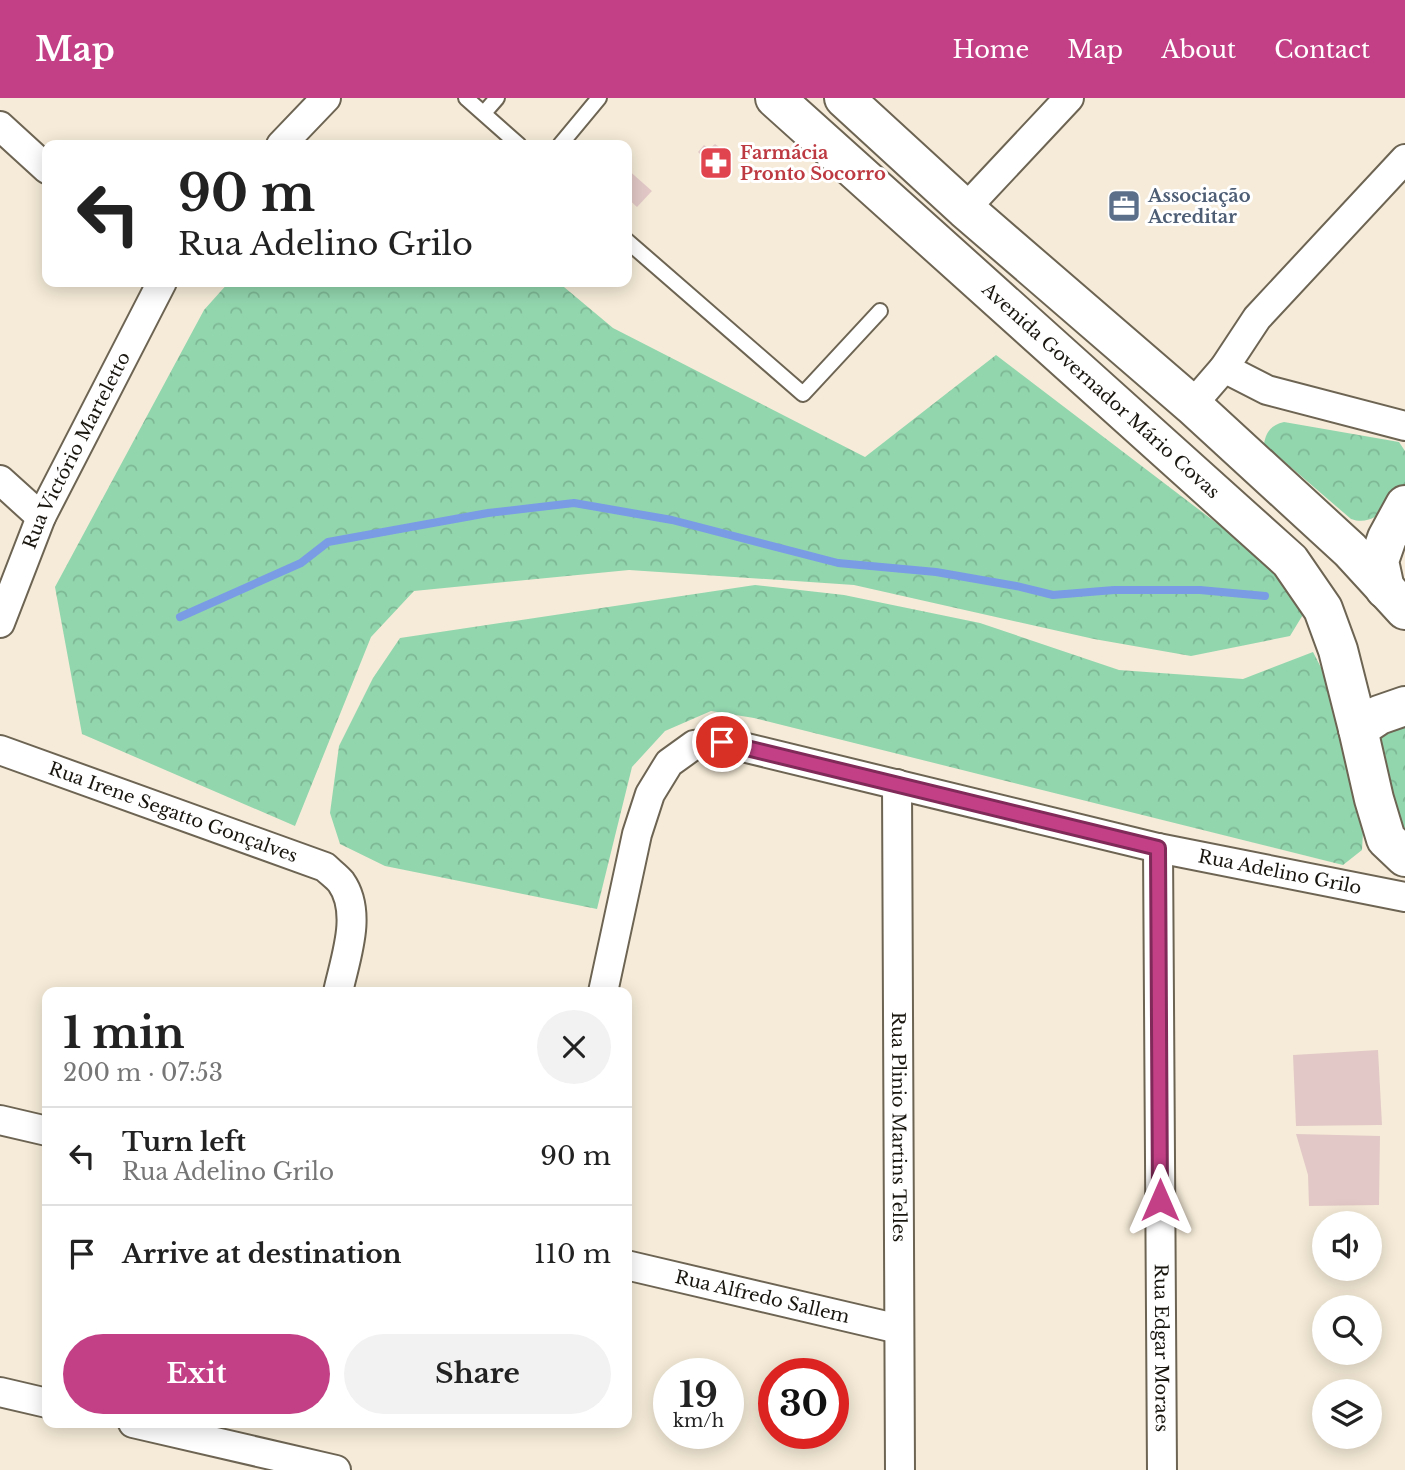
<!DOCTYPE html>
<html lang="en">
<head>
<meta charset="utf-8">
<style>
	:root { --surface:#fff; --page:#f2f2f2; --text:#222; --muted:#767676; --line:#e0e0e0; --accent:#c34087 }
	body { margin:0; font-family:"Libre Baskerville",serif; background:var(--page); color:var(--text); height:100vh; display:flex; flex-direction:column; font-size:26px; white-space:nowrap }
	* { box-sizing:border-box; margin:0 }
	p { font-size:23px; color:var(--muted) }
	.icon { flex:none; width:38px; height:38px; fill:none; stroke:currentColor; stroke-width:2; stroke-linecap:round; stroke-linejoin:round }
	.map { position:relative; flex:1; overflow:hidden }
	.side { position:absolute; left:42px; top:889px; width:590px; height:441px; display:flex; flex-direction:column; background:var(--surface); border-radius:14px; box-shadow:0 4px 18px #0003 }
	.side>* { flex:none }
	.banner { position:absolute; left:42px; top:42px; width:590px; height:147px; border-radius:14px; box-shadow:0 4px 18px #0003; background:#fff; color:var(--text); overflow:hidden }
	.tools { position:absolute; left:1312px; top:1113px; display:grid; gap:14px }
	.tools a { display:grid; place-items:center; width:70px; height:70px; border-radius:50%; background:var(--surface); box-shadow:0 4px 18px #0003; font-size:35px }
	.speed { position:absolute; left:653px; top:1260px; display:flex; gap:14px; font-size:35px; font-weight:700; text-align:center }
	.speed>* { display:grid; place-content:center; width:91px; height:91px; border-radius:50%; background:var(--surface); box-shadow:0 4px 18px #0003; line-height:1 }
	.speed small { font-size:18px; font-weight:400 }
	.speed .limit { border:10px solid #d22; background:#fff; color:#111 }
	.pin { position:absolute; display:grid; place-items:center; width:60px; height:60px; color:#fff; margin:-30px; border:4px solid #fff; border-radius:50%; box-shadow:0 2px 7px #0007 }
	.me { position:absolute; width:77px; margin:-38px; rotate:0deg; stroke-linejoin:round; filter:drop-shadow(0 0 5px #0008) }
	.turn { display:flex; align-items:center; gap:24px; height:147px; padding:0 21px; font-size:32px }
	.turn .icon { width:91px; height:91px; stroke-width:2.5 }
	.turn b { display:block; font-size:49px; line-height:60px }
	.round { display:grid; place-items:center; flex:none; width:74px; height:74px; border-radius:37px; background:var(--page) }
	.summary { display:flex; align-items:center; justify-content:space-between; height:119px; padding:0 21px }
	h1 { font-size:42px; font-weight:700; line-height:52px }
	.cta { display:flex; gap:14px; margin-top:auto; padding:14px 21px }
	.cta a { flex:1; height:80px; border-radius:42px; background:var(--accent); color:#fff; font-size:28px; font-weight:700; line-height:80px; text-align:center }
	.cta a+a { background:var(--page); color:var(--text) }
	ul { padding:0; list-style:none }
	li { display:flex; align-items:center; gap:21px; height:98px; padding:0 21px; border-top:2px solid var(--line) }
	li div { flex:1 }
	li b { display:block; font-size:26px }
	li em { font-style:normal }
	header { display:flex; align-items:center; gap:42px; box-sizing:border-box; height:98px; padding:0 35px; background:var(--accent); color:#fff }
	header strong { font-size:33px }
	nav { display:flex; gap:38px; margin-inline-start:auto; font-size:24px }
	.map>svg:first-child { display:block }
	.forest { fill:url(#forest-crowns) }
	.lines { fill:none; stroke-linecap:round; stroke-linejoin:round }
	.stream { stroke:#799ce5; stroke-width:8 }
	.building { fill:#e2c9c7 }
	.lane-casing { stroke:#6d6453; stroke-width:18 }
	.street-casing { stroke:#6d6453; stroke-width:32 }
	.secondary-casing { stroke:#6d6453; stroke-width:42 }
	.lane { stroke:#fff; stroke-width:14 }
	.street { stroke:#fff; stroke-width:28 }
	.secondary { stroke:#fff; stroke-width:38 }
	.route-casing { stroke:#7f2a58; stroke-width:18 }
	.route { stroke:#c34087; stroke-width:12 }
	.labels { text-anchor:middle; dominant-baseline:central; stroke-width:6; stroke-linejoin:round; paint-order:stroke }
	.health-label { font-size:18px; font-weight:bold; fill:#be3a42; stroke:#fff; text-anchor:start }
	.service-label { font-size:18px; font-weight:bold; fill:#4e5e75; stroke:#fff; text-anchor:start }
	.street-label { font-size:18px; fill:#19160f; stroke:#fff }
</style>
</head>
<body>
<header>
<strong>Map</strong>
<nav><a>Home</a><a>Map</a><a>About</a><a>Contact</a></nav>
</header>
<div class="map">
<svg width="1405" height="1372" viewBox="0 0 1405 1372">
	<defs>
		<pattern id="forest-crowns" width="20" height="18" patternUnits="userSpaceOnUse" patternTransform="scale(1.75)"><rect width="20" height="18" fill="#92d6ae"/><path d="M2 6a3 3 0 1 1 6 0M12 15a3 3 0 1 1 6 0" fill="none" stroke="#7db794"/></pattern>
	</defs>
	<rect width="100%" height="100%" fill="#f6ebd8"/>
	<path class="forest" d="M 229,184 L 558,184 L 613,230 L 865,359 L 996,257 L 1290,481 L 1304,515 L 1290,538 L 1191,558 L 1094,541 L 854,487 L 629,472 L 414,493 L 371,539 L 295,728 L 82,636 L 55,489 L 204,212 Z
		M 1284,324 L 1399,344 L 1405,353 L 1405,388 C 1390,404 1376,430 1351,421 L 1264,346 C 1266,334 1271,327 1284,324 Z
		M 755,487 L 844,497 L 980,525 L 1119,572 L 1243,581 L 1313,554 L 1331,589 L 1364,716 L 1362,752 L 1343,767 L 754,620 L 711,613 L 665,633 L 632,669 L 597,811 L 385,768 L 340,746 L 330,715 L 339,648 L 373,580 L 400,540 Z
		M 1405,621 L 1405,747 L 1375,662 L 1380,632 Z"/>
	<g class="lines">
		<path class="stream" d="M 180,519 L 301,465 L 328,444 L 488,415 L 574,405 L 672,422 L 838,465 L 936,474 L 1016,488 L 1053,497 L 1114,492 L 1200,492 L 1265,498"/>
	</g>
	<path class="building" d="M 715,46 L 730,57 L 716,73 L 698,54 L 704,47 L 709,51 Z
		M 626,70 L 652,93 L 637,109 L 626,99 Z
		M 1378,952 L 1382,1027 L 1296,1028 L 1293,957 Z
		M 1296,1036 L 1380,1038 L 1379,1107 L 1309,1108 L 1308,1077 Z"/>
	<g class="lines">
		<defs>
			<path id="lane" d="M 466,0 L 519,47
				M 484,15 L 497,0
				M 560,47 L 599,0
				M 626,142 L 803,296 L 880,213"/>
			<g id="street">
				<path d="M 0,28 L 47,71"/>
				<path d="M 281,47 L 326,0"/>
				<path d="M 965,111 L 1069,0"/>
				<path d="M 1224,270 L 1267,292 L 1405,328"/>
				<path d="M 1192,307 L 1224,270 L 1257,220 L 1405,61"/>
				<path d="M 0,382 L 41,419"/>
				<path id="s1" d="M 0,525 L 41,419 L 162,184"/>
				<path id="s2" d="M 0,652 L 325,769 C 330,774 337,779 341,784 C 363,815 345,861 338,894"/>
				<path id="s3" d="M 897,686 L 900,1372"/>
				<path id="s4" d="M 1158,750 L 1162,1372"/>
				<path id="s5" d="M 603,894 L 637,736 L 650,696 L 669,665 L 694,647 L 722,644 L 1158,750 L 1405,799"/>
				<path d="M 0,1022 L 47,1033"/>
				<path id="s6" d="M 626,1167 L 899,1231"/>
				<path d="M 0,1294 L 47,1305"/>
				<path d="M 133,1325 L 336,1372"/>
			</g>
			<g id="secondary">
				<path id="s7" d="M 775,0 L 1290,463 L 1323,511 L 1338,552 L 1358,631"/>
				<path d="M 844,0 L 965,111 L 1192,307 L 1350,452 L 1405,512"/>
				<path d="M 1385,491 L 1379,463 L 1387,440 L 1405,407"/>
				<path d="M 1405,608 L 1379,617 L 1358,631 L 1374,701 L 1386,741 L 1405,759"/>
			</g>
		</defs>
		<use href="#lane" class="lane-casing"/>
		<use href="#street" class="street-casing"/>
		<use href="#secondary" class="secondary-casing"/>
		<use href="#lane" class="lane"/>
		<use href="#street" class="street"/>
		<use href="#secondary" class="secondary"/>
	</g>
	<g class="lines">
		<defs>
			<path id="route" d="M 722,644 L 1158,750 L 1160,1102"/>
		</defs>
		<use href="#route" class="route-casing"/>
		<use href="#route" class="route"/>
	</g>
	<defs>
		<symbol id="pharmacy-square" viewBox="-11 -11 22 22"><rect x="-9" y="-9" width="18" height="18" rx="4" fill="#e0444e" stroke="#fff"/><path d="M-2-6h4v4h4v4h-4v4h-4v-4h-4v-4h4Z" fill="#fff"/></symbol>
		<symbol id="office-square" viewBox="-11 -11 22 22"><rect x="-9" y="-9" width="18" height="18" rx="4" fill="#5c6f8a" stroke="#fff"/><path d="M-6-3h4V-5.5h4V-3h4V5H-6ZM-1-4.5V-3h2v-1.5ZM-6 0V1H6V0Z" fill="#fff"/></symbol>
	</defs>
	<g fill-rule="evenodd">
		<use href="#pharmacy-square" x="697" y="46" width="38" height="38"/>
		<use href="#office-square" x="1105" y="89" width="38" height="38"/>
	</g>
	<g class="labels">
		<g class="health-label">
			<text x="740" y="55">Farmácia<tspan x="740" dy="21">Pronto Socorro</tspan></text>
		</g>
		<g class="service-label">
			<text x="1148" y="98">Associação<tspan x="1148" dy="21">Acreditar</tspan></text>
		</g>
		<g class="street-label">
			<text stroke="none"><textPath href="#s7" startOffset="438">Avenida Governador Mário Covas</textPath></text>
			<text stroke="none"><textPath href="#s1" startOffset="189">Rua Victório Marteletto</textPath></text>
			<text stroke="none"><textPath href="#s2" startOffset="184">Rua Irene Segatto Gonçalves</textPath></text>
			<text stroke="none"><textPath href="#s5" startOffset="872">Rua Adelino Grilo</textPath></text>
			<text stroke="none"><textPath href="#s3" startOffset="343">Rua Plinio Martins Telles</textPath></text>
			<text stroke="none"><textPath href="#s6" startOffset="140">Rua Alfredo Sallem</textPath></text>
			<text stroke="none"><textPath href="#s4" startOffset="500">Rua Edgar Moraes</textPath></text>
		</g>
	</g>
</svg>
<div class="tools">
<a><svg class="icon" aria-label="sound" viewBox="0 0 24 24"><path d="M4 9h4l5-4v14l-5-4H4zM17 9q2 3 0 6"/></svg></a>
<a><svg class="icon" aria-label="search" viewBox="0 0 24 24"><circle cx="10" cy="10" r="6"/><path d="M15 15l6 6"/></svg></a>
<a><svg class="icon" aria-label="layers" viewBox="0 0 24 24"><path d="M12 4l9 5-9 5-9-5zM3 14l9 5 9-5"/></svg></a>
</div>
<div class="speed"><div>19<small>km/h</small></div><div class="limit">30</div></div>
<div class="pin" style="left:722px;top:644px;background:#d93025"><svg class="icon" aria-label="arrive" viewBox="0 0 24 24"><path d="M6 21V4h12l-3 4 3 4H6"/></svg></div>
<svg class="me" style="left:1160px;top:1102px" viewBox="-20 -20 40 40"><path d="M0-17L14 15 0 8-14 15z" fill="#c34087" stroke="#fff" stroke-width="4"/></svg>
<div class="banner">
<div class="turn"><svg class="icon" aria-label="left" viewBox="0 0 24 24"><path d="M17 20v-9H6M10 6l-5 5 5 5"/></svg><div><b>90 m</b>Rua Adelino Grilo</div></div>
</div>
<section class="side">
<div class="summary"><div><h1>1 min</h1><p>200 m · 07:53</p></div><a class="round"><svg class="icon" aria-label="close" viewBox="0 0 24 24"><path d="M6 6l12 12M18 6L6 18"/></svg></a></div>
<ul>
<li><svg class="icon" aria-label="left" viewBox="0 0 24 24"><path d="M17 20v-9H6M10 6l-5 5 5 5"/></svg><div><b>Turn left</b><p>Rua Adelino Grilo</p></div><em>90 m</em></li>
<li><svg class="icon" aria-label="arrive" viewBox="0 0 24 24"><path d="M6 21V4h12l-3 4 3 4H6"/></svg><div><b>Arrive at destination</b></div><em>110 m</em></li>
</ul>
<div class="cta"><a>Exit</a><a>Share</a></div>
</section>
</div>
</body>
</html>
